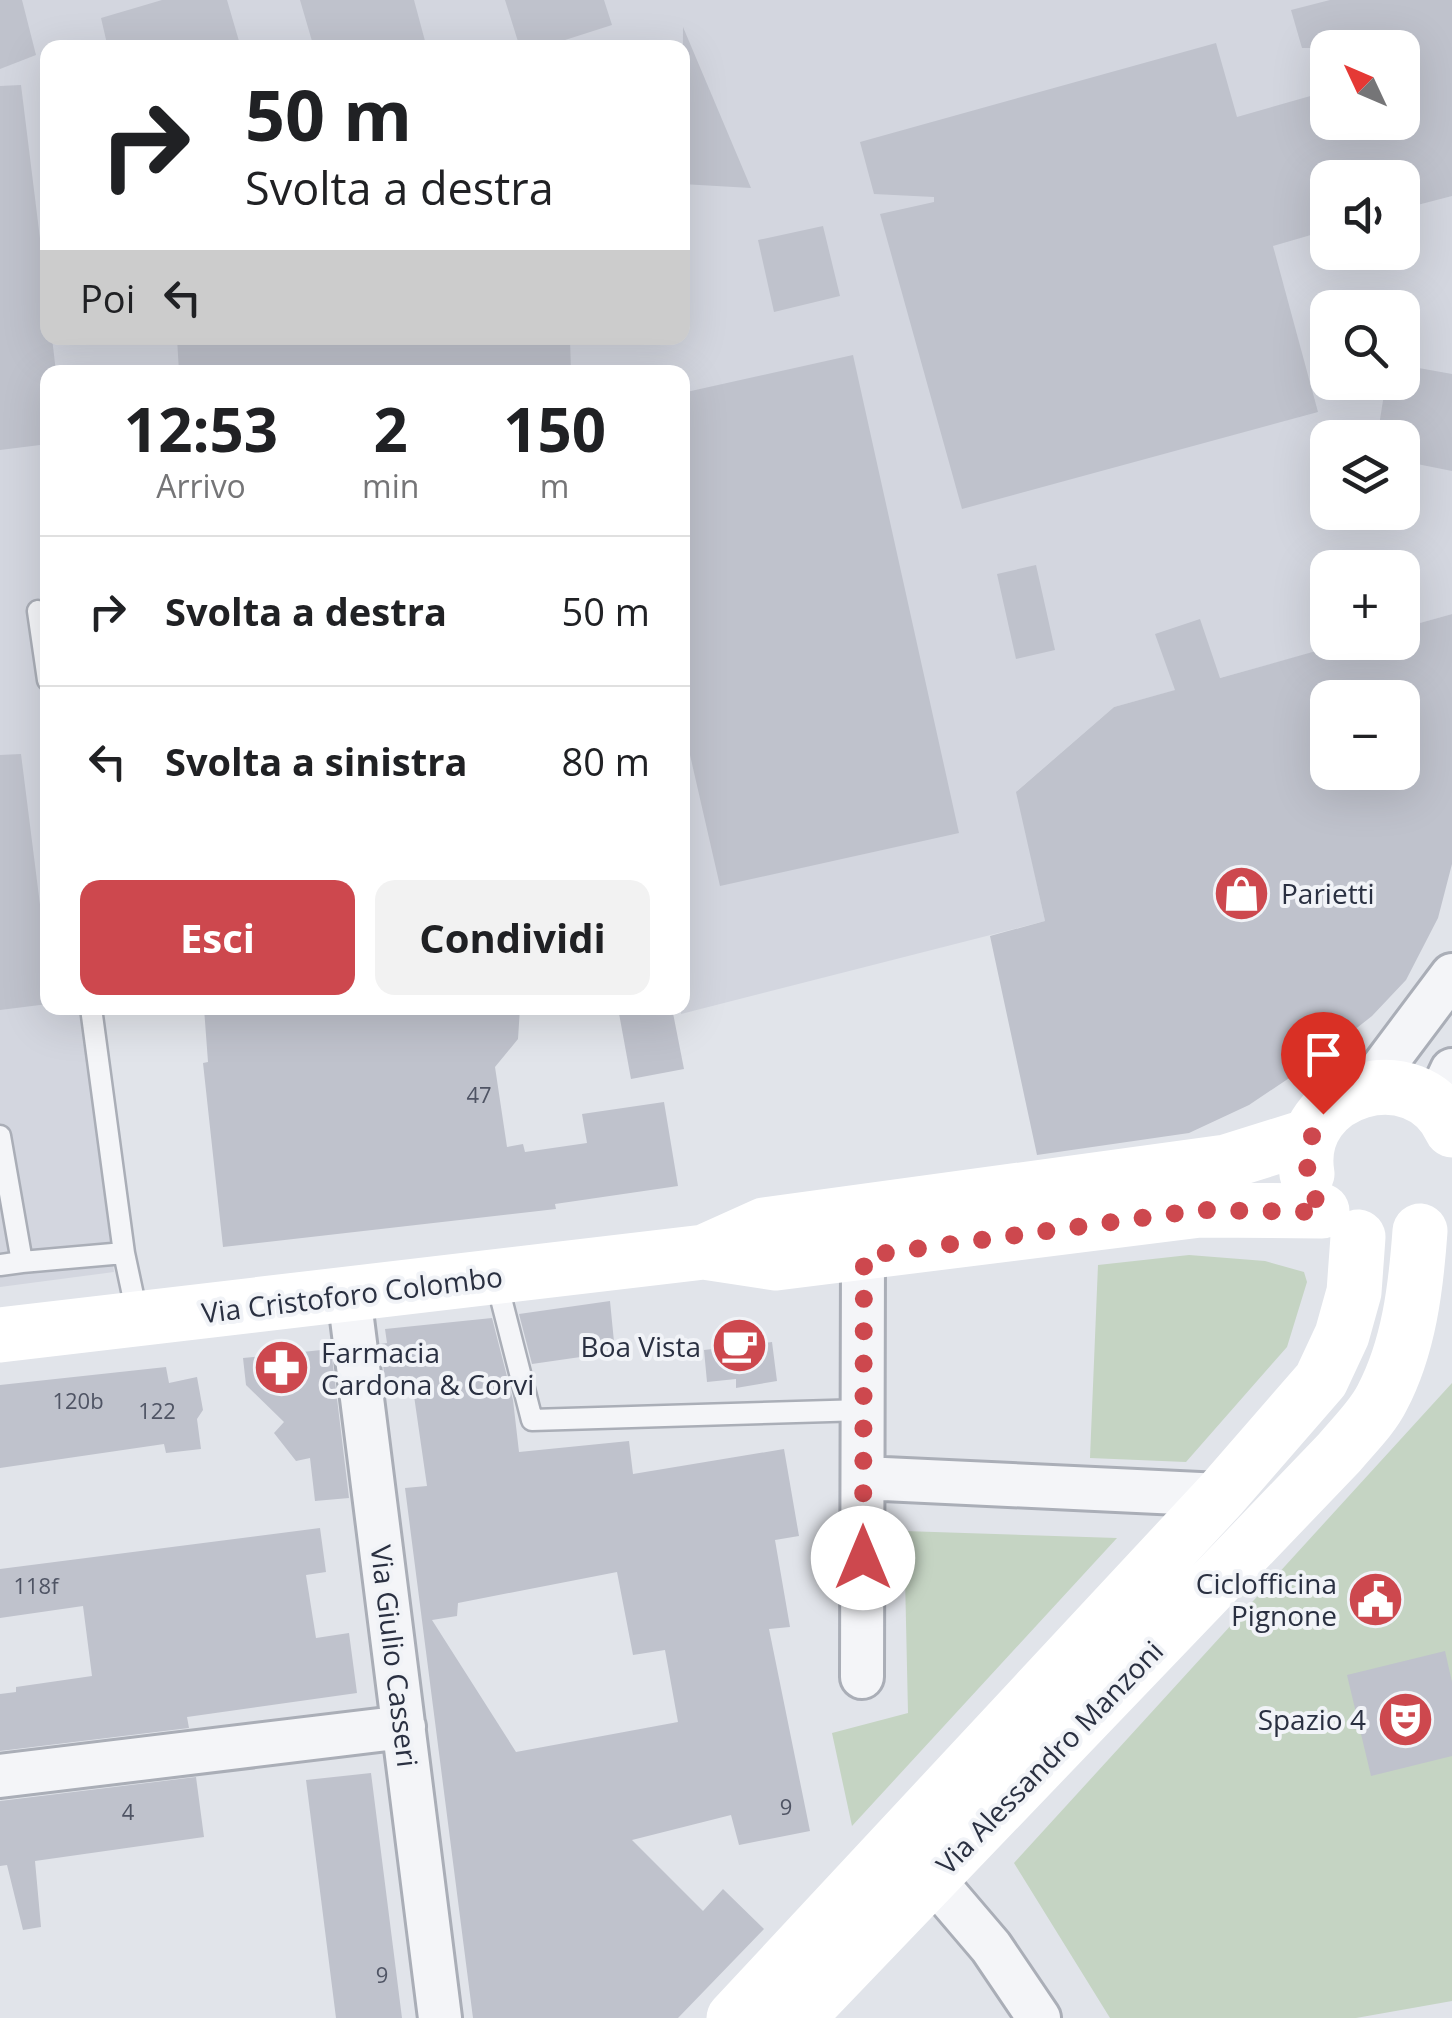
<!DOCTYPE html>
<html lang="it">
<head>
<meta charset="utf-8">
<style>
	:root { --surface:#fff; --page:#f2f2f2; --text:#202124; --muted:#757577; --line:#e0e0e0; --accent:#cd484e }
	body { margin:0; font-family:"Open Sans",sans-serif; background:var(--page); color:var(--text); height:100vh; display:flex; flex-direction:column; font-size:38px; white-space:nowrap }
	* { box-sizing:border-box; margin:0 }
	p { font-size:32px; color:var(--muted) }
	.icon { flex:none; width:55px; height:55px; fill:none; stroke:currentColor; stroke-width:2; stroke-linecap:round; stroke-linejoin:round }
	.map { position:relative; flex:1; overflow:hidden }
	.side { position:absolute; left:40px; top:365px; width:650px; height:650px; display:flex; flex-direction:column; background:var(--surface); border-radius:20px; box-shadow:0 10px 40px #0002 }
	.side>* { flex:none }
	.top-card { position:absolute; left:40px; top:40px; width:650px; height:305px; border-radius:20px; box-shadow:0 10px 40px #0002; background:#fff; color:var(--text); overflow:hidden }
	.needle { width:65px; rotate:314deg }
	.controls { position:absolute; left:1310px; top:30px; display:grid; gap:20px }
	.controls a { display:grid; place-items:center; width:110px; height:110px; border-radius:20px; background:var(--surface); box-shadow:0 10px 40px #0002; font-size:50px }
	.pin { position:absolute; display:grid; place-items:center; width:85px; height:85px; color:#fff; margin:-102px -42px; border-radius:50% 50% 50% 0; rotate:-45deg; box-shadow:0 0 10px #0007 }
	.pin .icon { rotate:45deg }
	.me { position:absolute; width:110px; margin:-55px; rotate:0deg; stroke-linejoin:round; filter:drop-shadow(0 0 8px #0008) }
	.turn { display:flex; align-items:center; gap:35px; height:210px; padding:0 40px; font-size:45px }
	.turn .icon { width:130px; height:130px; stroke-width:2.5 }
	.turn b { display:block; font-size:70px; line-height:85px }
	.then { display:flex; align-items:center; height:95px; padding:0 40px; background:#0003; gap:20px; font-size:38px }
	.eta { display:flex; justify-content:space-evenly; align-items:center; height:170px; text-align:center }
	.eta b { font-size:60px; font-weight:700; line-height:70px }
	.button { display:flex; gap:20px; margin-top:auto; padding:20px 40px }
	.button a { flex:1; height:115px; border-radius:20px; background:var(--accent); color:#fff; font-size:40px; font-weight:700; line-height:115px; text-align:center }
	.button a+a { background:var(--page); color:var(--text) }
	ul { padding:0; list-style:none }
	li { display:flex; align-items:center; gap:30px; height:150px; padding:0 40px; border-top:2px solid var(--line) }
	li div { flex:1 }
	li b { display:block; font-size:38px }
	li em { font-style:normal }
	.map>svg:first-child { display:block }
	.built { fill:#d3d6df; fill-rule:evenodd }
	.green { fill:#c5d4c3 }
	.building { fill:#bfc2cc; fill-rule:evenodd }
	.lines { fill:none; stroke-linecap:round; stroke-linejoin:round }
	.service-casing { stroke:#aaaeb7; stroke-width:25 }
	.minor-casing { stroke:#aaaeb7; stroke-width:48 }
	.service { stroke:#f4f5f8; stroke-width:20 }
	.minor { stroke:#f4f5f8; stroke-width:42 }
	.secondary { stroke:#fff; stroke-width:55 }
	.route { stroke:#cd484e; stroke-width:18; stroke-dasharray:0 32.4 }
	.labels { text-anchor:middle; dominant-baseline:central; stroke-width:8; stroke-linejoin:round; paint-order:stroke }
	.number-label { font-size:22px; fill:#4f5464 }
	.poi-label { font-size:28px; fill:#2a3041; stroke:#f1f3f7; text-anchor:end }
	.street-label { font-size:28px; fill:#2a3041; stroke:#f1f3f7 }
</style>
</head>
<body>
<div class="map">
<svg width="1452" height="2018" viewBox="0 0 1452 2018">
	<rect width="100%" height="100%" fill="#e1e4ea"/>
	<path class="built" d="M 0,0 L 1452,0 L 1452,614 L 1403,628 L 1402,568 L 1328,568 L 1328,642 L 1348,643 L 1114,707 L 1017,791 L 1045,921 L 681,1014 L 682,372 L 48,372 L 48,1008 L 128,1008 L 81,1015 L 114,1272 L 0,1287 ZM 48,48 L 682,48 L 682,338 L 48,338 ZM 1328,48 L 1402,48 L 1402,122 L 1328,122 ZM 1328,178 L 1402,178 L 1402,252 L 1328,252 ZM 1328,308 L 1402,308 L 1402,382 L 1328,382 ZM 1328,438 L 1402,438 L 1402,512 L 1328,512 Z"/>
	<path class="green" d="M 1189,1255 L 1265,1261 L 1304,1272 L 1307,1282 L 1287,1347 L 1186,1462 L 1090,1458 L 1098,1265 Z
		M 1452,1383 L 1452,2001 L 1356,2018 L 1110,2018 L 1014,1863 Z
		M 904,1531 L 1117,1538 L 852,1826 L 832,1733 L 908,1713 Z"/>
	<path class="building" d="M 0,0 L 22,0 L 36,55 L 0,69 Z
		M 162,0 L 227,0 L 241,48 L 108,48 L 101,18 Z
		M 300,0 L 414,0 L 425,41 L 400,48 L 314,48 Z
		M 505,0 L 604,0 L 612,25 L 540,48 L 520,48 Z
		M 1330,0 L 1452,0 L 1452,196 L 1402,209 L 1402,178 L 1328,178 L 1328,230 L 1273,246 L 1318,412 L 962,509 L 880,214 L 934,202 L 934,197 L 874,194 L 860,142 L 1216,43 L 1237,117 L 1328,91 L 1328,122 L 1402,122 L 1402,48 L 1302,48 L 1291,10 Z
		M 683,27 L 751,188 L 682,184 Z
		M 21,85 L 48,303 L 48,338 L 52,338 L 56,372 L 48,372 L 48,444 L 0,450 L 0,86 Z
		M 823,226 L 840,296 L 774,312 L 758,240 Z
		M 177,338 L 570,338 L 571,372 L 179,372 Z
		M 853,355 L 959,833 L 720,886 L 682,720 L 682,393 Z
		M 1402,365 L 1452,374 L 1452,471 L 1402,461 L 1402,438 L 1377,438 L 1386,382 L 1402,382 Z
		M 1036,565 L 1055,650 L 1016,659 L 997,574 Z
		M 1452,614 L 1452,864 L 1438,918 L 1406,980 L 1372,1016 L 1316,1060 L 1249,1105 L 1189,1133 L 1037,1155 L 990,936 L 1045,921 L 1016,792 L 1114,707 L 1175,690 L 1155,634 L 1200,619 L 1220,678 L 1348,642 L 1402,642 L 1402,628 ZM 1328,698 L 1402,698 L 1402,772 L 1328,772 Z
		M 21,754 L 48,968 L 48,1004 L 0,1010 L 0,755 Z
		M 204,1008 L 520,1008 L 518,1039 L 495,1067 L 507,1147 L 523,1144 L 525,1152 L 587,1143 L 582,1114 L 664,1102 L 678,1186 L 555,1204 L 556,1209 L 223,1247 L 203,1063 L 208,1062 Z
		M 618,1008 L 672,1008 L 684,1069 L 631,1079 Z
		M 610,1301 L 615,1352 L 532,1364 L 519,1314 Z
		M 492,1318 L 513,1400 L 519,1452 L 629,1441 L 633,1474 L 784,1449 L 799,1536 L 775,1540 L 790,1627 L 769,1629 L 810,1831 L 739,1845 L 731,1815 L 632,1840 L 703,1911 L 723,1889 L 764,1929 L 678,2018 L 473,2018 L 405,1488 L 427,1486 L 412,1382 L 386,1386 L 380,1344 L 387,1343 L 385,1329 ZM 617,1572 L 633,1655 L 665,1650 L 678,1722 L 516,1752 L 432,1620 L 457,1616 L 458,1603 Z
		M 772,1342 L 777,1381 L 736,1388 L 736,1379 L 707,1382 L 704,1350 Z
		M 331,1349 L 349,1498 L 315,1501 L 310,1458 L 296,1461 L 274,1433 L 284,1422 L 246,1385 L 243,1358 Z
		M 166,1367 L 169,1383 L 197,1377 L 203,1410 L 197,1419 L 201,1449 L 166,1453 L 164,1444 L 0,1468 L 0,1385 Z
		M 320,1528 L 326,1572 L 306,1575 L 316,1638 L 349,1633 L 357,1693 L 187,1717 L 189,1728 L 0,1751 L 0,1694 L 16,1692 L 16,1687 L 92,1676 L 83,1606 L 0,1618 L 0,1569 Z
		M 1445,1651 L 1452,1682 L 1452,1756 L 1371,1776 L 1347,1675 Z
		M 371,1773 L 402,2018 L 336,2018 L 306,1780 Z
		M 196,1777 L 204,1837 L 35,1861 L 41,1927 L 23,1930 L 7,1865 L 0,1866 L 0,1801 Z"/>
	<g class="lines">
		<defs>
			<path id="service" d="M 38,611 L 48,680
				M 0,1136 L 22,1262 L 0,1265
				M 124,1253 L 137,1314
				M 22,1262 L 124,1253 L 91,1008
				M 496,1279 L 532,1420 L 864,1410"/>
			<path id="minor" d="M 1368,1087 L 1452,975
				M 1436,1104 L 1452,1070
				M 349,1295 L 440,2018
				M 863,1478 L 1221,1495
				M 862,1677 L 863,1256
				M 0,1776 L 404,1727
				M 933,1879 L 991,1947 L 1039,2018"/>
		</defs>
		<use href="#service" class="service-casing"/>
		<use href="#minor" class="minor-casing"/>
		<use href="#service" class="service"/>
		<use href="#minor" class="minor"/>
		<path class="secondary" d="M 1307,1174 C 1293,1088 1417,1053 1452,1130
			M 704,1252 L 764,1225 L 1226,1162 L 1309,1136
			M 0,1335 L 704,1252 L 776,1263 L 1200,1210 L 1322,1211
			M 734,2018 L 1221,1495 L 1321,1380 L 1342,1335 L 1354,1292 L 1358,1237
			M 797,2018 L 1339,1453 C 1353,1436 1372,1418 1382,1398 C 1409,1347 1416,1287 1420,1231"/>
	</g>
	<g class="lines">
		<path class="route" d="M 863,1558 L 864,1256 L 1200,1210 L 1322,1212 C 1302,1176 1302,1148 1323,1114"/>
	</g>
	<defs>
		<symbol id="shop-disc" viewBox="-11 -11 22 22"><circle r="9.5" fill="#cd484e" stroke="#f1f3f7"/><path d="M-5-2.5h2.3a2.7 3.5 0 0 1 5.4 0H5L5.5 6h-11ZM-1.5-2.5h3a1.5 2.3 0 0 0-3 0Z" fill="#fff"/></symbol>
		<symbol id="cafe-disc" viewBox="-11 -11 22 22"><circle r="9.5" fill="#cd484e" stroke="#f1f3f7"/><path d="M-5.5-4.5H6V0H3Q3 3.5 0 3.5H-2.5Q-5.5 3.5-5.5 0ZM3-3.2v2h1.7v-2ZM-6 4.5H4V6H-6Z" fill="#fff"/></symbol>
		<symbol id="pharmacy-disc" viewBox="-11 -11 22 22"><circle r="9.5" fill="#cd484e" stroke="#f1f3f7"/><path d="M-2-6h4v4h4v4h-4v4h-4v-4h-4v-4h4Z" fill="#fff"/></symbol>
		<symbol id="civic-disc" viewBox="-11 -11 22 22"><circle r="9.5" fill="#cd484e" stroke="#f1f3f7"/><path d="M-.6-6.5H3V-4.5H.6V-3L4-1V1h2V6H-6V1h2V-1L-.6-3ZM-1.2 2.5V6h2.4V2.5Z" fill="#fff"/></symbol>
		<symbol id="theatre-disc" viewBox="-11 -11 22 22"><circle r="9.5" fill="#cd484e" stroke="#f1f3f7"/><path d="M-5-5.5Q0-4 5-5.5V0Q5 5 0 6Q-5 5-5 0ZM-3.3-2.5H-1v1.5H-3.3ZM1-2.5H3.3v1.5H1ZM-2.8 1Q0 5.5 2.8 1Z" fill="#fff"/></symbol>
	</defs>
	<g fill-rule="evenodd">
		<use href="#shop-disc" x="1210" y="862" width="63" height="63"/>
		<use href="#cafe-disc" x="708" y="1314" width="63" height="63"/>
		<use href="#pharmacy-disc" x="250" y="1336" width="63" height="63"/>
		<use href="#civic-disc" x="1344" y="1568" width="63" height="63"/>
		<use href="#theatre-disc" x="1374" y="1688" width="63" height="63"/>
	</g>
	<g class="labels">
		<g class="number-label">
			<text x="479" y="1094">47</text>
			<text x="78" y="1400">120b</text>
			<text x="157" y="1410">122</text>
			<text x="36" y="1585">118f</text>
			<text x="786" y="1806">9</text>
			<text x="128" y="1811">4</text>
			<text x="382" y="1974">9</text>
		</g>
		<g class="poi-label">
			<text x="1281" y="893" text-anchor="start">Parietti</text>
			<text x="701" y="1346">Boa Vista</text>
			<text x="321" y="1352" text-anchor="start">Farmacia<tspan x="321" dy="32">Cardona &amp; Corvi</tspan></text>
			<text x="1337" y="1583">Ciclofficina<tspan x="1337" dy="32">Pignone</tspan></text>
			<text x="1366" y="1719">Spazio 4</text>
		</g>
		<g class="street-label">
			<text transform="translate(352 1294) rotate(-7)">Via Cristoforo Colombo</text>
			<text transform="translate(395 1656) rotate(83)">Via Giulio Casseri</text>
			<text transform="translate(1049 1757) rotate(-46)">Via Alessandro Manzoni</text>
		</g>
	</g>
</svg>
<div class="controls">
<a><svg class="needle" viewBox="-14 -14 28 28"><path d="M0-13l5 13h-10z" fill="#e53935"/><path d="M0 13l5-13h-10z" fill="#757577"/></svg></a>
<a><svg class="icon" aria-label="sound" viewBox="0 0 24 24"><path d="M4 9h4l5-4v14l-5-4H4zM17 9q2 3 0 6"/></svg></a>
<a><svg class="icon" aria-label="search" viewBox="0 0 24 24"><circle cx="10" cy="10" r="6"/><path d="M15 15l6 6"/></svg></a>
<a><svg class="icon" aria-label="layers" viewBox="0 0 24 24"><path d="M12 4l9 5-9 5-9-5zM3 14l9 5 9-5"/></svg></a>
<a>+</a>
<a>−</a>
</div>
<div class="pin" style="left:1323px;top:1114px;background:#d93025"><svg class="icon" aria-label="arrive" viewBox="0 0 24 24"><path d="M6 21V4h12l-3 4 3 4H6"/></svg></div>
<svg class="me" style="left:863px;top:1558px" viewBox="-20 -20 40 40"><circle r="19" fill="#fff"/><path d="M0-13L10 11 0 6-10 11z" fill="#cd484e"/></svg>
<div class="top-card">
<div class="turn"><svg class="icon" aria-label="right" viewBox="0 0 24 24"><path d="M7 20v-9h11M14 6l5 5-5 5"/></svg><div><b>50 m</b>Svolta a destra</div></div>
<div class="then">Poi<svg class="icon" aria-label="left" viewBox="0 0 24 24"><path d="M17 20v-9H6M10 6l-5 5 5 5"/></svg></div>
</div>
<section class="side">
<div class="eta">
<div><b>12:53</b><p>Arrivo</p></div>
<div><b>2</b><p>min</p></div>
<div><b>150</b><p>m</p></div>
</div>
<ul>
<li><svg class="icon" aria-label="right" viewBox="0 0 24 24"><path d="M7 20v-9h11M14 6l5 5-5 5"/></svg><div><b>Svolta a destra</b></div><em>50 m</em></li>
<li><svg class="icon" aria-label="left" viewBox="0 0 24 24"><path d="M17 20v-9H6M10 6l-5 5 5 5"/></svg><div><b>Svolta a sinistra</b></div><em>80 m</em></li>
</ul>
<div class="button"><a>Esci</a><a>Condividi</a></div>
</section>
</div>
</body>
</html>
